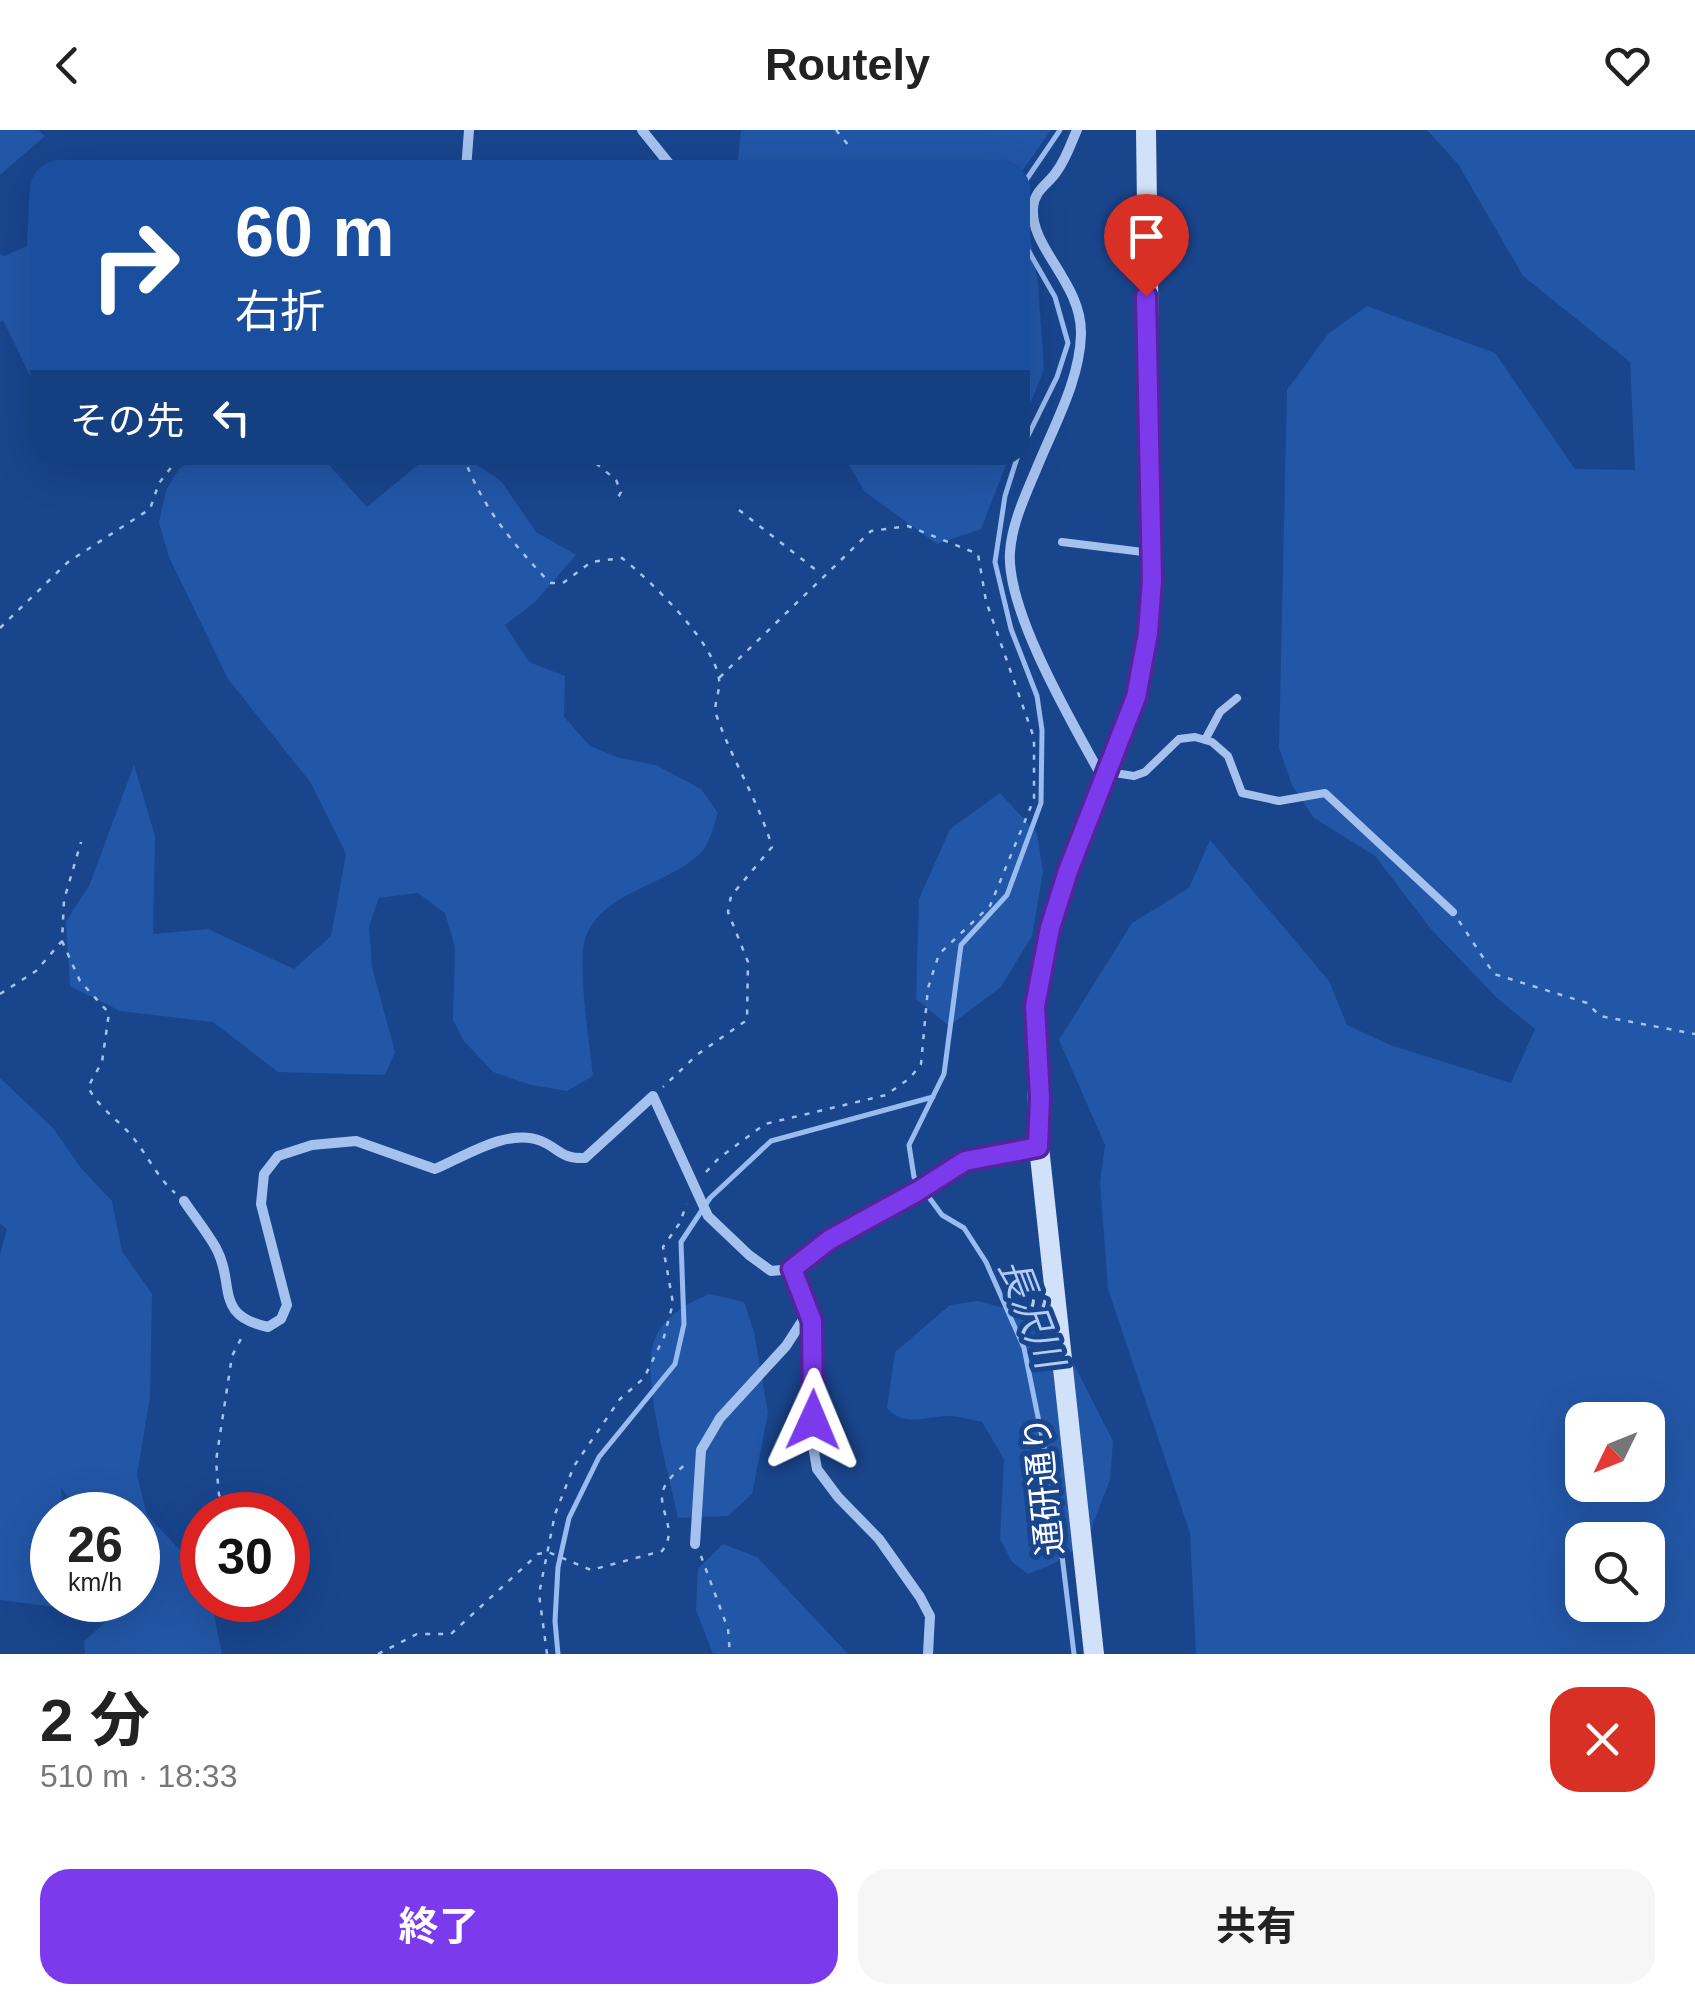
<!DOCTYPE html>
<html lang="ja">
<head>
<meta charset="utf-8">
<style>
	:root { --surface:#fff; --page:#f6f6f6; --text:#222; --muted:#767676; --accent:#7c3aed }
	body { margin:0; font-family:Arial,"Noto Sans JP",sans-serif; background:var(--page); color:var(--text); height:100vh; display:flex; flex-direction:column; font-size:38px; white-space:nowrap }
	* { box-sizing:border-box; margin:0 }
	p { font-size:32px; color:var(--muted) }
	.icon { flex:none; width:55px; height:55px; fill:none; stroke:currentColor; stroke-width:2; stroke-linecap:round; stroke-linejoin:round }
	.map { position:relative; height:1524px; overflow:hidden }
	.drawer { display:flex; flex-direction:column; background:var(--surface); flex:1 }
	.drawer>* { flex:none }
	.banner { position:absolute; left:30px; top:30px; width:1000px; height:305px; border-radius:30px; box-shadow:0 10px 40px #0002; background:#1a4fa0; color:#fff; overflow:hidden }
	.needle { width:65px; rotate:227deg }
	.controls { position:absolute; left:1565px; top:1272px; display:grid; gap:20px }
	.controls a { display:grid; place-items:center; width:100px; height:100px; border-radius:20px; background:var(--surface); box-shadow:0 10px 40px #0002; font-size:50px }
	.speed { position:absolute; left:30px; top:1362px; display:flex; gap:20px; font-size:50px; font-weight:700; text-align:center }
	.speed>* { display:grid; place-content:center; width:130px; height:130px; border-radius:50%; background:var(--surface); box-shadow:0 10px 40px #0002; line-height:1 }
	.speed small { font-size:25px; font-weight:400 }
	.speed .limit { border:15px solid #d22; background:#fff; color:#111 }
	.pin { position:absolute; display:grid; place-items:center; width:85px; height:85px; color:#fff; margin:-102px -42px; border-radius:50% 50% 50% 0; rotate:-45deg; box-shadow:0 0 10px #0007 }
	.pin .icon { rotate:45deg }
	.me { position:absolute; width:110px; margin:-55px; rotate:1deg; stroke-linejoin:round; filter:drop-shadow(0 0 8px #0008) }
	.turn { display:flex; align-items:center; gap:35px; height:210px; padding:0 40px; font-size:45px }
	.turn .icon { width:130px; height:130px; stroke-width:2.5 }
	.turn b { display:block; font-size:70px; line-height:85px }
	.then { display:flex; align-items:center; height:95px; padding:0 40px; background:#0003; gap:20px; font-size:38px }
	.round { display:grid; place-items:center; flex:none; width:105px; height:105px; border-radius:30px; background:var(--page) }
	.overview { display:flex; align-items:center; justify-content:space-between; height:170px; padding:0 40px }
	h1 { font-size:60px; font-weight:700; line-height:75px }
	.action { display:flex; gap:20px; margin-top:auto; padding:20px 40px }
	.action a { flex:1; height:115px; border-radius:30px; background:var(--accent); color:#fff; font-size:40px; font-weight:700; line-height:115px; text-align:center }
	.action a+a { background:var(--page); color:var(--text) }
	header { display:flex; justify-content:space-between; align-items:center; height:130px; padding:0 40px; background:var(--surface); font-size:45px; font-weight:700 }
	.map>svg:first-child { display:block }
	.green { fill:#2256a6; fill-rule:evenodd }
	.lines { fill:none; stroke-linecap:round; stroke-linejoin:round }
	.stream { stroke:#98bcf0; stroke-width:5 }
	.path { stroke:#a5c2ee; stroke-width:2.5; stroke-dasharray:5 8; stroke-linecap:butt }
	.lane { stroke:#a5c2ee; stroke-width:8 }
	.street { stroke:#a5c2ee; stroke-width:10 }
	.secondary { stroke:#d2e1fa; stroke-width:20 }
	.route-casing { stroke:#51269a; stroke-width:25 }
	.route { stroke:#7c3aed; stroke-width:18 }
	.labels { text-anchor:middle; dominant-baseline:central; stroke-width:10; stroke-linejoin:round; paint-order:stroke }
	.street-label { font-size:35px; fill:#fff; stroke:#19458d }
	.water-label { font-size:38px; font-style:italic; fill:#b1ccf5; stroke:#19458d }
</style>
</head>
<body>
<header><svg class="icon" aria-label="back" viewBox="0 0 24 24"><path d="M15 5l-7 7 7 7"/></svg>Routely<svg class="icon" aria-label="heart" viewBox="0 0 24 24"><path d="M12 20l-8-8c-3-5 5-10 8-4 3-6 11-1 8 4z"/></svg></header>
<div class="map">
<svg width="1695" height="1524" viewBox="0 0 1695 1524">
	<rect width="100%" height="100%" fill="#19458d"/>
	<path class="green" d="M 0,0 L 38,0 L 45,6 L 0,45 Z
		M 741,0 L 1051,0 L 1020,44 L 1020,40 L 737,40 Z
		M 1427,0 L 1695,0 L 1695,1524 L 1196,1524 L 1190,1403 L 1108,1159 L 1100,1052 L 1105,1015 L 1059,910 L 1132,793 L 1189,758 L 1210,710 L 1329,851 L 1347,895 L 1390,915 L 1511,953 L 1535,899 L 1497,868 L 1431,799 L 1375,726 L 1314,688 L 1292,655 L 1279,618 L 1287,260 L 1328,204 L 1367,176 L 1495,223 L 1575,339 L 1635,340 L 1630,232 L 1523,146 L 1458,34 ZM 1582,1290 L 1648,1290 L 1648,1355 L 1582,1355 ZM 1582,1410 L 1648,1410 L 1648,1475 L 1582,1475 Z
		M 1020,45 L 1038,154 L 1044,239 L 1020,300 Z
		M 40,47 L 40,266 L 3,190 L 0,192 L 0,124 L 4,126 L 27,116 L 30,55 Z
		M 202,325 L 320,325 L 367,377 L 430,325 L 462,325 L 501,351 L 536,402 L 576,425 L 535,472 L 505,495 L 529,532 L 565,546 L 564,587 L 590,616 L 619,628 L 656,635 L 701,659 L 718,683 C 714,694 711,709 704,719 C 674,755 606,758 586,806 C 576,828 590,918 593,946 L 567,961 L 531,955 L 493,942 L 464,911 L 453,890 L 455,817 L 445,783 L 418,763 L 379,768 L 369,796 L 372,837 L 395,922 L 385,945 L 278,942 L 213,892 L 120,881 L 70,856 L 66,791 L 89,756 L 134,635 L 155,706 L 153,804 L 208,799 L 294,839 L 331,806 L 346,724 L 311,653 L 228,549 L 169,427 L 159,393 L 166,360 L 179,339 Z
		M 843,325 L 1010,325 L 981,399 L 937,414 L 865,362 Z
		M 1000,663 L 1037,703 L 1043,742 L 1032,806 L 1001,857 L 949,896 L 916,869 L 919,769 L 950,699 Z
		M 0,948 L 53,998 L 81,1038 L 112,1071 L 122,1121 L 152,1164 L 150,1267 L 137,1345 L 147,1385 L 181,1421 L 202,1461 L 202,1470 L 207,1470 L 213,1480 L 222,1524 L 85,1524 L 84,1511 L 124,1476 L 120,1470 L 138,1470 L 138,1385 L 82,1385 L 61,1358 L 63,1385 L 52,1385 L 52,1470 L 70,1470 L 71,1479 L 0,1470 L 0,1124 L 7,1099 L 0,1094 Z
		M 710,1164 L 744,1172 L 754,1202 L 768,1283 L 752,1364 L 728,1386 L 678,1388 C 670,1347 638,1242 656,1206 C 666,1185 689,1172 710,1164 Z
		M 978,1171 L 1030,1185 L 1061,1209 L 1113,1311 L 1110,1350 L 1086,1412 L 1053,1434 L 1028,1444 L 1012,1432 L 1000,1409 L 1004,1329 L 982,1292 C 972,1290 960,1286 949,1286 C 926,1286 905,1298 887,1278 L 895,1222 L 950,1175 Z
		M 723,1414 L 757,1427 L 848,1524 L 713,1524 L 696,1480 L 698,1439 Z"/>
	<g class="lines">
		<path class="stream" d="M 1020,59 L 1060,0
			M 1020,106 L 1055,167 L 1068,213 L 1057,247 L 1020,322
			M 1018,325 L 1005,366 L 995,432 L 1011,499 L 1037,566 L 1042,600 L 1041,673 L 1007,765 L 961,815 L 944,944 L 909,1015 L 914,1047 L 942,1085 L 964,1098 L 986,1132 L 1024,1218 L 1056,1376 L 1074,1524
			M 558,1524 L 555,1491 L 558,1437 L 569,1388 L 599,1327 L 675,1234 L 684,1194 L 681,1112 L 710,1068 L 771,1011 L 933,967"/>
		<path class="path" d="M 836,0 L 849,16
			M 188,37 L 193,40
			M 463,325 C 481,376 513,414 550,453 L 563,453 L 591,432 L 622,428 C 651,451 714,512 719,549 C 721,562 712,574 717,587 C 733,632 759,672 772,717 L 731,766 L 728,782 L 748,832 L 747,890 L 698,924 L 663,957
			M 586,325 L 616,350 L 621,362 L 615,373
			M 739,380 L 821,444
			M 0,498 L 68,432 L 150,379 L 159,353 L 173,335 L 190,325
			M 1459,791 L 1494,844 L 1587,873 L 1600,886 L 1695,904
			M 62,811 L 80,851 L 109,883 L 102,932 L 88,957 C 98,977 117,989 131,1005 C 147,1024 156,1046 175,1063
			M 0,864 L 36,841 L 62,811 L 64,770 L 81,712
			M 706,1042 L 719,1028 L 765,994 L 886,965 L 910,948 L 921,934 L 928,858 L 939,824 L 990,776 L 1034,669 L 1034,608 L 986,471 L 978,424 L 908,396 L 871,401 L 719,548
			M 238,1385 L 219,1365 L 216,1331 L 232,1226 L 244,1203
			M 701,1426 L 728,1499 L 730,1524
			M 378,1524 L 417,1504 L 451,1504 L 538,1424 L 548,1422 L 591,1440 L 662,1421 C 680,1399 655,1378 664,1358 C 668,1348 679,1340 687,1333
			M 547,1524 L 539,1464 L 555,1384 L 574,1336 L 620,1269 L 644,1248 L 664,1207 L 673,1173 L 663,1117 L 679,1094 L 687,1074"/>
		<path class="lane" d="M 1062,412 L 1151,423
			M 1205,610 L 1220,582 L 1237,568
			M 1108,642 L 1134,646 L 1145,642 L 1179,609 L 1195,607 L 1212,612 L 1228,626 L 1242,663 L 1279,671 L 1325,663 L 1453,782"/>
		<path class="street" d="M 642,0 L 671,36
			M 1077,0 C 1071,13 1066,29 1057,41 C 1048,55 1034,60 1033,78 C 1030,118 1082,153 1081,204 C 1080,249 1055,294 1038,335 C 1027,362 1012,392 1010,422 C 1006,481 1073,594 1102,647
			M 466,40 L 469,0
			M 184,1071 C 194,1086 207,1102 216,1118 C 236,1155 213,1185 268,1197 L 281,1189 L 287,1175 L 261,1074 L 264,1044 L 278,1026 L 312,1015 L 356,1011 L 435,1039 C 464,1027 508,997 541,1011 C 560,1019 561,1029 585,1028 L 653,966 L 708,1086 L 749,1125 L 771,1141 L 792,1139 L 812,1191 L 813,1316 L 817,1339 L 838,1367 L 879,1409 L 920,1467 L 930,1486 L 928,1524
			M 792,1139 L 829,1109 L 917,1061 L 965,1031 L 1039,1017
			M 695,1414 L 701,1320 L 720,1288 L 786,1216 L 808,1182"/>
		<path class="secondary" d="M 1094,1524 L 1039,1017 L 1035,876 L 1050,798 L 1068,741 L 1136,567 L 1148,503 L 1152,450 L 1146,0"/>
	</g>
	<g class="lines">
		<defs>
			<path id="route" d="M 813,1290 L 812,1191 L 792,1139 L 829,1110 L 918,1061 L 965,1031 L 1038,1017 L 1040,968 L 1035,876 L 1050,798 L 1068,741 L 1136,567 L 1148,503 L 1152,450 L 1146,166"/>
		</defs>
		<use href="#route" class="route-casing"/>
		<use href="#route" class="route"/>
	</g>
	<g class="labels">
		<g class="street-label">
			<text transform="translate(1043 1356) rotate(-96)">通研通り</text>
		</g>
		<g class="water-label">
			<text transform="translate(1031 1183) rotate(69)">長沢川</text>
		</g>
	</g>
</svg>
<div class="controls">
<a><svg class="needle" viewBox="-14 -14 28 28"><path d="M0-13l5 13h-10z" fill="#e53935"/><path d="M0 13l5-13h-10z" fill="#767676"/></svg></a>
<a><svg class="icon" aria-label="search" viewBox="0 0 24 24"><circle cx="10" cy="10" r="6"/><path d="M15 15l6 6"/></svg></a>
</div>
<div class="speed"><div>26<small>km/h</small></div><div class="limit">30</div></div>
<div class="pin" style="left:1146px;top:166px;background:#d93025"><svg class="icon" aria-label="arrive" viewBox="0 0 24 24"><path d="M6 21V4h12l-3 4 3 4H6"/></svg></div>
<svg class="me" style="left:813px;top:1290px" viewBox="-20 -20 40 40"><path d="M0-17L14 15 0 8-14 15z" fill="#7c3aed" stroke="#fff" stroke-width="4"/></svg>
<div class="banner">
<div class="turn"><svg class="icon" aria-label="right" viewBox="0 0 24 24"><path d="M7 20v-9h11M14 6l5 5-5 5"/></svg><div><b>60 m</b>右折</div></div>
<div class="then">その先<svg class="icon" aria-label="left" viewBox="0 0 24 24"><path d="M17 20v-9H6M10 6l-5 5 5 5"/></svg></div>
</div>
</div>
<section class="drawer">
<div class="overview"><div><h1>2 分</h1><p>510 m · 18:33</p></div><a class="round" style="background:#d93025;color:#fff"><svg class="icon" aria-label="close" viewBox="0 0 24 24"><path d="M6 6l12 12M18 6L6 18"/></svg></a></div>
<div class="action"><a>終了</a><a>共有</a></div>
</section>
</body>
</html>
